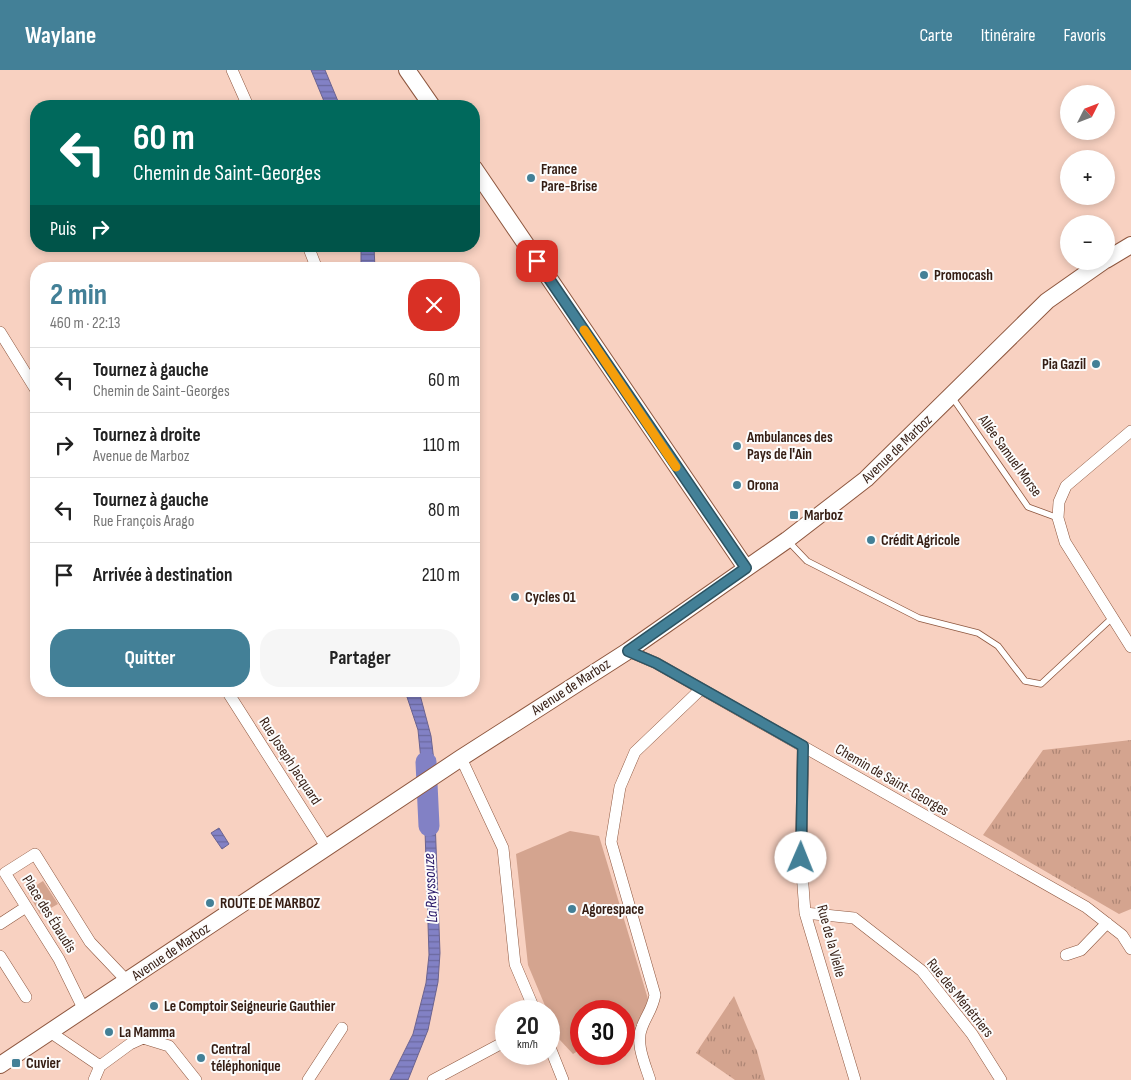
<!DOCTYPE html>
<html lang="fr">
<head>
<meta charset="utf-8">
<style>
	:root { --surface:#fff; --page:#f6f6f6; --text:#222; --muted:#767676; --line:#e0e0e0; --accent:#438097 }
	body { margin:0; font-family:"Sofia Sans Condensed",sans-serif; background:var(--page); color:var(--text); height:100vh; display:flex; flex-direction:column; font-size:19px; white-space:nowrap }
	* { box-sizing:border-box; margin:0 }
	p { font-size:16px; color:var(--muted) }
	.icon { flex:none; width:28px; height:28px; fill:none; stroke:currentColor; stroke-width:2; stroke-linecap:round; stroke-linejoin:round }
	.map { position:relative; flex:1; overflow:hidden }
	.details { position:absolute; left:30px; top:192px; width:450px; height:435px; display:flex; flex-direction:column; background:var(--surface); border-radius:20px; box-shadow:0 2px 8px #0003 }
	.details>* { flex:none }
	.banner { position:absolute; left:30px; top:30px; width:450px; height:152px; border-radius:20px; box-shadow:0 2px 8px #0003; background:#00695c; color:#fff; overflow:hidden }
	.needle { width:32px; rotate:48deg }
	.buttons { position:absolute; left:1060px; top:15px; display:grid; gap:10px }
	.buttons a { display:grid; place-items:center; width:55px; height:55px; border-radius:50%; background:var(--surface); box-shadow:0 2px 8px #0003; font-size:25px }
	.speed { position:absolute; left:495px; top:930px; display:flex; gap:10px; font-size:25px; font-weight:700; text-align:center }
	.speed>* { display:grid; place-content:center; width:65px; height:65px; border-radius:50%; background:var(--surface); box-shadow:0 2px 8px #0003; line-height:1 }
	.speed small { font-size:12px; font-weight:400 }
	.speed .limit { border:8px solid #d22; background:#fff; color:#111 }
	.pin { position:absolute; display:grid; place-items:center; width:42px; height:42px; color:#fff; margin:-21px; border-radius:10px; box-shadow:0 2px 8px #0006 }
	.me { position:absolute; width:55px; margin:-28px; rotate:1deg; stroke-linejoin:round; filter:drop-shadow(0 0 4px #0008) }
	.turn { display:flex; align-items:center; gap:18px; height:105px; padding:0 20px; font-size:22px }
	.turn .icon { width:65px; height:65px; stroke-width:2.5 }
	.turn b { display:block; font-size:35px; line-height:42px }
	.then { display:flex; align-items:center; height:48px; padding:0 20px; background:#0003; gap:10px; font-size:19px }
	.round { display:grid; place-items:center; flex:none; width:52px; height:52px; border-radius:20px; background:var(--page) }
	.summary { display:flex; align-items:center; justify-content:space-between; height:85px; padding:0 20px }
	h1 { font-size:30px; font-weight:700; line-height:38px; color:var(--accent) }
	.button { display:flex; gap:10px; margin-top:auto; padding:10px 20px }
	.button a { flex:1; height:58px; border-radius:20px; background:var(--accent); color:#fff; font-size:20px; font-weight:700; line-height:58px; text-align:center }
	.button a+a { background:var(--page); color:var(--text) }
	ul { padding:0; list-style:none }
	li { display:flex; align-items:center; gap:15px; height:65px; padding:0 20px; border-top:1px solid var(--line) }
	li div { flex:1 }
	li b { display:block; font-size:19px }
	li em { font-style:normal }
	header { display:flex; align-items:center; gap:30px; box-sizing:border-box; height:70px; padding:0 25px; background:var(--accent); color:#fff }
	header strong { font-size:24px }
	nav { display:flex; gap:28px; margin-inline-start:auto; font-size:18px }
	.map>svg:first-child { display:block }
	.grass { fill:url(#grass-tufts) }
	.pitch { fill:#d4a48f }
	.water { fill:url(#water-rules); stroke:#6b6390 }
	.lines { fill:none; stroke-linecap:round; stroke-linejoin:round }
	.river { stroke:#8281c5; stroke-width:21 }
	.lane-casing { stroke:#8e573f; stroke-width:7 }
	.street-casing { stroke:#8e573f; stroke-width:12 }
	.secondary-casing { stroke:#8e573f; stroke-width:18 }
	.lane { stroke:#fff; stroke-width:5.5 }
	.street { stroke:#fff; stroke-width:11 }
	.secondary { stroke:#fff; stroke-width:16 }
	.route-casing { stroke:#2c5362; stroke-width:12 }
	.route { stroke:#438097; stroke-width:9 }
	.slow { stroke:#f59e0b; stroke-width:9 }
	.poi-dot { fill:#438097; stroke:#fcfcfc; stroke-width:2 }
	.labels { text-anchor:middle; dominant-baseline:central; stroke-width:4; stroke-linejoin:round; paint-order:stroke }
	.poi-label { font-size:15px; font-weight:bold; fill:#351d13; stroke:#fcfcfc; text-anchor:start }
	.street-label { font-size:15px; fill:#351d13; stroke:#fcfcfc }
	.water-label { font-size:16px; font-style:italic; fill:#281768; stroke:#fcfcfc }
</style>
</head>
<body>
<header>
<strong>Waylane</strong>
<nav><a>Carte</a><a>Itinéraire</a><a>Favoris</a></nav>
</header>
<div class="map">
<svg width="1131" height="1010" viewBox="0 0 1131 1010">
	<defs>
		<pattern id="grass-tufts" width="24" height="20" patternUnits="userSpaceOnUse" patternTransform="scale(1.25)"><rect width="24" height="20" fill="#d4a48f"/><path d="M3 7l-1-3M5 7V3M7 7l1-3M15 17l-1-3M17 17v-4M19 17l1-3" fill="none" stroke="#ad8574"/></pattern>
		<pattern id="water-rules" width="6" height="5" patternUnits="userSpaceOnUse" patternTransform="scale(1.25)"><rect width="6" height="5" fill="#8281c5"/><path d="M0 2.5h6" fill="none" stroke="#6b699f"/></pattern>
	</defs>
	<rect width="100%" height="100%" fill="#f8d1c1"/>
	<path class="grass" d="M 1131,670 L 1131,839 L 1119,844 L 983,765 L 1043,680 Z
		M 734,926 L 757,981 L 765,1010 L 735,1010 L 696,983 Z"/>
	<path class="pitch" d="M 570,761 L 599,766 L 648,929 L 643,945 L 628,967 L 624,963 L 624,941 L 581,941 L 581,979 L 573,984 L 559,969 L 528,895 L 516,784 Z
		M 43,811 L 58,834 L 40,844 L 27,821 Z"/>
	<path class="water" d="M 311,0 L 325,0 L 340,36 L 326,36 Z
		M 361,176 L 374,176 L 375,199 L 361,199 Z
		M 405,621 L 419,621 L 431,666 L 435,700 L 423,710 L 418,660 Z
		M 434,722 L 440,883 L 438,912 L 428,960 L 408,1010 L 390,1010 L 413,964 L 426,913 L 429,885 L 424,729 Z
		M 219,758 L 229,774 L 222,779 L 211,763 Z"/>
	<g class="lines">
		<path class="river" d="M 426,692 L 429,756"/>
		<defs>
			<path id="lane" d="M 952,327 L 1028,437 L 1058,448
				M 788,471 L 807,491 L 919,548 L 978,563 L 998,576 L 1025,611 L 1041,614 L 1112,548"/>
			<path id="street" d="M 232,0 L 248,36
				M 308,176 L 317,199
				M 0,262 L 36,320
				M 1131,361 L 1066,416 L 1059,432 L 1058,448 L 1065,472 L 1131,577
				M 628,581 L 656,593 L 1086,837 L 1122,865 L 1131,879
				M 227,621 L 327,778
				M 803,677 L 801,788 L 805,843 L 855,1010
				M 461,688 L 503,778 L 515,894 L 535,941
				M 805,843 L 854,848 L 922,901 L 972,964 L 1001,1010
				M 0,854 L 26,837
				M 1066,885 L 1081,880 L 1107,853
				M 0,886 L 26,927
				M 84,940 L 59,889 L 5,803 L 35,784 L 90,872 L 127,911
				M 50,962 L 100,996 L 94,1010
				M 549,975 L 563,1010
				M 100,996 L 130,974 L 143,968 L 169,976 L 196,1010
				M 308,1010 L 342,958
				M 433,1010 L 506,971
				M 650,1010 C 645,994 635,973 642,957 C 647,944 652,940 655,925 L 611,772 L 620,717 L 635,682 L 701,619"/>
			<path id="secondary" d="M 407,0 L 432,36
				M 474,98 L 746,498
				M 1106,190 L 1131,175
				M 0,995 L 461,688 L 628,581 L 787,470 L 866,409 L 1047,231 L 1104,191"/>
		</defs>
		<use href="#lane" class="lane-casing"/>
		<use href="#street" class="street-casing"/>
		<use href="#secondary" class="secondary-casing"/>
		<use href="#lane" class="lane"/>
		<use href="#street" class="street"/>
		<use href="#secondary" class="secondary"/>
	</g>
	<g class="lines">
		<defs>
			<path id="route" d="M 537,191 L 746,498 L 628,581 L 656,593 L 803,676 L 801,788"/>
		</defs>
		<use href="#route" class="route-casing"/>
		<use href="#route" class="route"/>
		<path class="slow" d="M 584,260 L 676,397"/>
	</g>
	<g class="poi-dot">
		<circle cx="531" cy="108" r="5"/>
		<circle cx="924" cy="205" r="5"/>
		<circle cx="1096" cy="294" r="5"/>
		<circle cx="737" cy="376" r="5"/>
		<circle cx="737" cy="415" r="5"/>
		<rect x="789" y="440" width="10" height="10" rx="2.5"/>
		<circle cx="871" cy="470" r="5"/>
		<circle cx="515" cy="527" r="5"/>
		<circle cx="210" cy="833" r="5"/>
		<circle cx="572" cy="839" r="5"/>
		<circle cx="154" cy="936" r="5"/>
		<circle cx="109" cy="962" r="5"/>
		<circle cx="201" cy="988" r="5"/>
		<rect x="11" y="988" width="10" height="10" rx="2.5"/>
	</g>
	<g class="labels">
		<g class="poi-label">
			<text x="541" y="99">France<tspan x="541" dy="17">Pare-Brise</tspan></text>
			<text x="934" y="205">Promocash</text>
			<text x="1086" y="294" text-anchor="end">Pia Gazil</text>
			<text x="747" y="367">Ambulances des<tspan x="747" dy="17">Pays de l'Ain</tspan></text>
			<text x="747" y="415">Orona</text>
			<text x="804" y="445">Marboz</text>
			<text x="881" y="470">Crédit Agricole</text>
			<text x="525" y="527">Cycles 01</text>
			<text x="220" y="833">ROUTE DE MARBOZ</text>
			<text x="582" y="839">Agorespace</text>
			<text x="164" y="936">Le Comptoir Seigneurie Gauthier</text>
			<text x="119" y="962">La Mamma</text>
			<text x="211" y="979">Central<tspan x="211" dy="17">téléphonique</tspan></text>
			<text x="26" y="993">Cuvier</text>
		</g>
		<g class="street-label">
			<text transform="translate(897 379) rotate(-44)">Avenue de Marboz</text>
			<text transform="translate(1010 386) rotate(54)">Allée Samuel Morse</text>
			<text transform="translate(571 617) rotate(-33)">Avenue de Marboz</text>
			<text transform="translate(290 691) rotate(57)">Rue Joseph Jacquard</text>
			<text transform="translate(892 710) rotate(30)">Chemin de Saint-Georges</text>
			<text transform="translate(49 844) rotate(58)">Place des Ébaudis</text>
			<text transform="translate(831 871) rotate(75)">Rue de la Vielle</text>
			<text transform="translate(171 882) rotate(-34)">Avenue de Marboz</text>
			<text transform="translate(960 928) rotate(51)">Rue des Ménétriers</text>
		</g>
		<g class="water-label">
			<text transform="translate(431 818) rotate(-93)">La Reyssouze</text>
		</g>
	</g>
</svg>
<div class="buttons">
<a><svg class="needle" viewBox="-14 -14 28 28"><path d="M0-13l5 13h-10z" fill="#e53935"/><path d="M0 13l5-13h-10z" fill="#767676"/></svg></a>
<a>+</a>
<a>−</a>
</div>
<div class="speed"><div>20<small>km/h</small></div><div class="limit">30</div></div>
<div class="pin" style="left:537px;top:191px;background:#d93025"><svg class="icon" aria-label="arrive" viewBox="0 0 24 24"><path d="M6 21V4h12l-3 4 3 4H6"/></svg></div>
<svg class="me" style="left:801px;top:788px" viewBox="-20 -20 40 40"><circle r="19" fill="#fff"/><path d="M0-13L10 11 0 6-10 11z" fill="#438097"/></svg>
<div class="banner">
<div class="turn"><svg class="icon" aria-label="left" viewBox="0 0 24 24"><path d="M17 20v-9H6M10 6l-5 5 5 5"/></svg><div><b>60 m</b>Chemin de Saint-Georges</div></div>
<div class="then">Puis<svg class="icon" aria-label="right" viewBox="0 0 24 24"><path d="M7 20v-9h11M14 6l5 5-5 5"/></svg></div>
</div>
<section class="details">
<div class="summary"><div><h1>2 min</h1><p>460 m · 22:13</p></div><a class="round" style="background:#d93025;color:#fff"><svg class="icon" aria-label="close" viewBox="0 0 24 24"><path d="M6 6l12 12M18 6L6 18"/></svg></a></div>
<ul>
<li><svg class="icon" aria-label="left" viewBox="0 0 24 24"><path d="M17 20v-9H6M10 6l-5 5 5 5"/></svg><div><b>Tournez à gauche</b><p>Chemin de Saint-Georges</p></div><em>60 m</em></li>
<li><svg class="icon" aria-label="right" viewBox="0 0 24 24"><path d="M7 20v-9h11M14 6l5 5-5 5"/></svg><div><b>Tournez à droite</b><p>Avenue de Marboz</p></div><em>110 m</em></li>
<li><svg class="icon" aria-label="left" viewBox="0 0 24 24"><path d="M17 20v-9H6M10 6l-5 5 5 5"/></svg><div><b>Tournez à gauche</b><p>Rue François Arago</p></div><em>80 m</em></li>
<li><svg class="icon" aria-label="arrive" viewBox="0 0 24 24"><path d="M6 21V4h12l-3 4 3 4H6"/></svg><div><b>Arrivée à destination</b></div><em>210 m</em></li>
</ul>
<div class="button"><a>Quitter</a><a>Partager</a></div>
</section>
</div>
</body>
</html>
